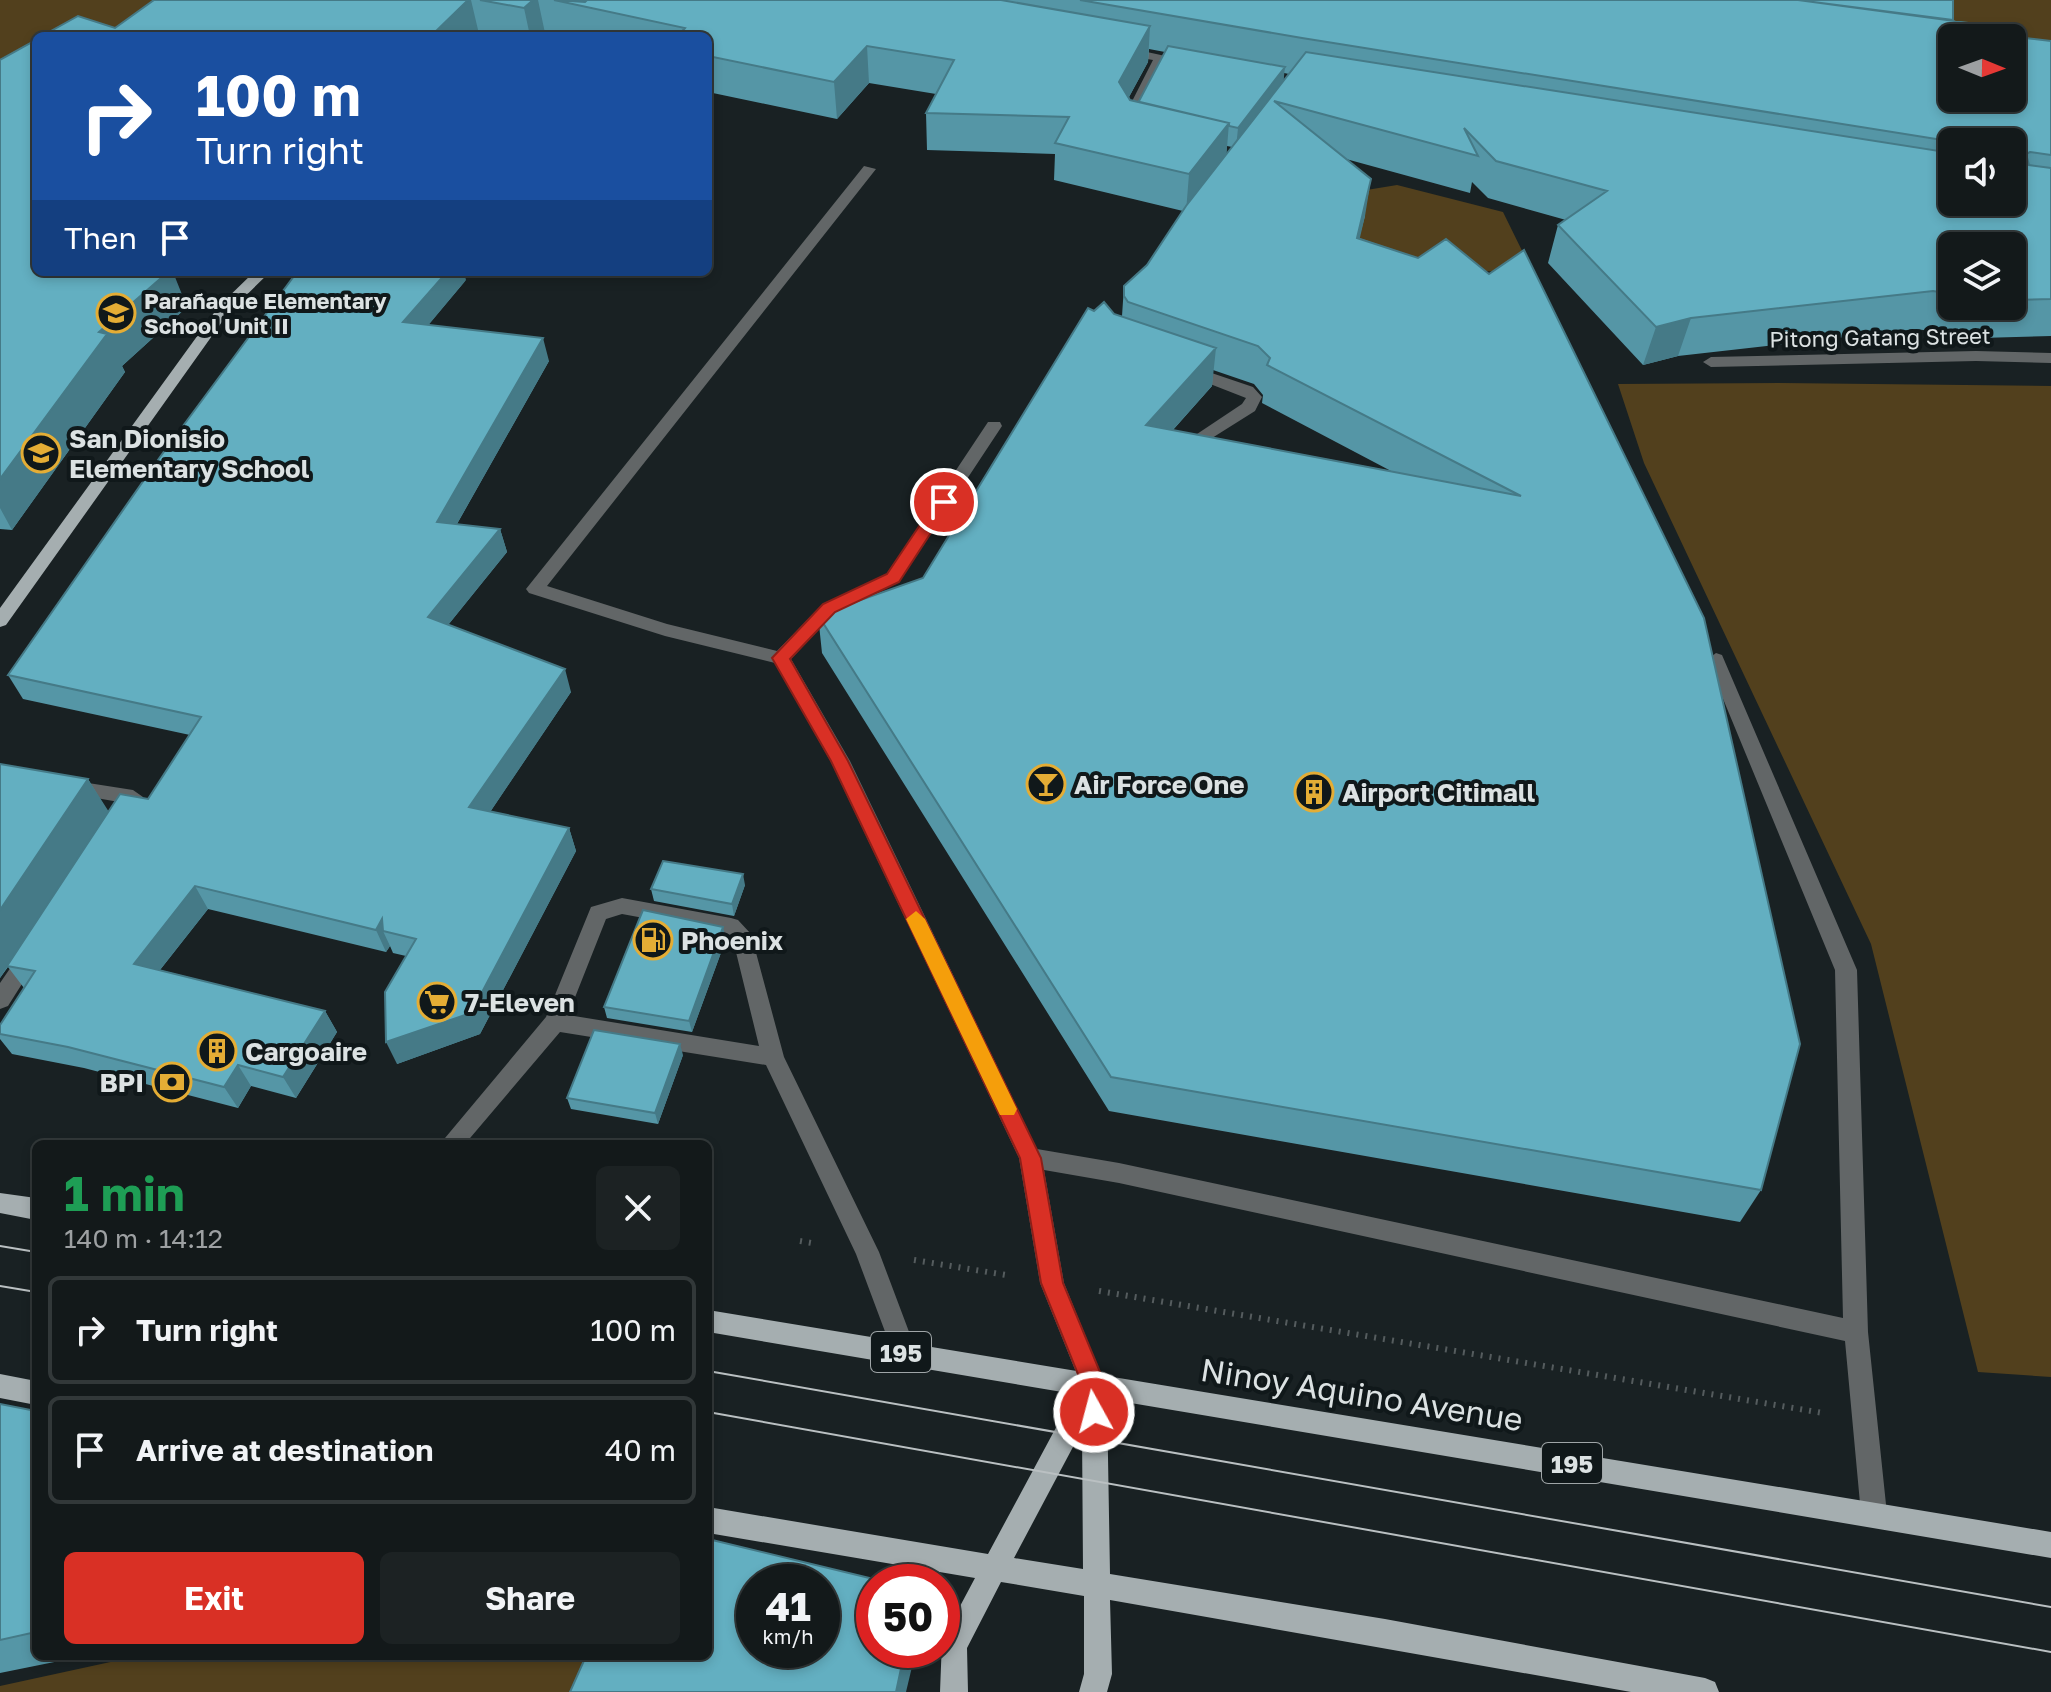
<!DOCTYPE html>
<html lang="en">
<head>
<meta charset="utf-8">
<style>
	:root { --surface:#13191a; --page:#1c2223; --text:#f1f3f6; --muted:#9da0a2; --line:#323839; --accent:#d93025 }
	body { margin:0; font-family:"Golos Text",sans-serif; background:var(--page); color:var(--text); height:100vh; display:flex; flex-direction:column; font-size:30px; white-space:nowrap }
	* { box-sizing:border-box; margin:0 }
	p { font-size:26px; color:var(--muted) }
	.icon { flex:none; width:44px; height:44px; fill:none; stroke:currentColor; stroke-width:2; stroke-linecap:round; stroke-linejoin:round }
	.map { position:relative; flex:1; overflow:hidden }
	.side { position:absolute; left:32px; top:1140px; width:680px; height:520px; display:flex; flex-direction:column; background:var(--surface); border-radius:12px; box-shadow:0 4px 12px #0003,0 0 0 2px var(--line) }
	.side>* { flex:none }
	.top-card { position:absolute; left:32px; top:32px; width:680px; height:244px; border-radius:12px; box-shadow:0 4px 12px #0003,0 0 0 2px var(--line); background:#1a4fa0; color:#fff; overflow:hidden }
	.needle { width:52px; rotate:91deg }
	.tools { position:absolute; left:1938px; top:24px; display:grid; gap:16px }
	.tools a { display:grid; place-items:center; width:88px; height:88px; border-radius:12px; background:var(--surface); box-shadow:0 4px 12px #0003,0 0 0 2px var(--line); font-size:40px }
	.speed { position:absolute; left:736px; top:1564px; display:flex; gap:16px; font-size:40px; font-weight:700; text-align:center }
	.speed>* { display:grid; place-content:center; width:104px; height:104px; border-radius:50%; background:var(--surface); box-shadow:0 4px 12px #0003,0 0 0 2px var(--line); line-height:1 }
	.speed small { font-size:20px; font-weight:400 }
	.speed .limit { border:12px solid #d22; background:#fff; color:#111 }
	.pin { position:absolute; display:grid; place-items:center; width:68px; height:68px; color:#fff; margin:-34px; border:4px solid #fff; border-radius:50%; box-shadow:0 2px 8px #0007 }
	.me { position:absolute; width:88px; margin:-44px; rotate:353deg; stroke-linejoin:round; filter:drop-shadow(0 0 6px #0008) }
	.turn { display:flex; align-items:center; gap:28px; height:168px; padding:0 32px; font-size:36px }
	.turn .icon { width:104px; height:104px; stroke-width:2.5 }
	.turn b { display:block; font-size:56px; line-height:68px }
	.then { display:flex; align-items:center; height:76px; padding:0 32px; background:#0003; gap:16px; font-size:30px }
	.round { display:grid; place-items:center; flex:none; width:84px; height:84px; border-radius:12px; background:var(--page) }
	.headline { display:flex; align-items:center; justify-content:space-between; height:136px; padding:0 32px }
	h1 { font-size:48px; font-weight:700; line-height:60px; color:#1e9e55 }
	.primary-button { display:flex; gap:16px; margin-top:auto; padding:16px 32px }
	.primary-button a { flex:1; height:92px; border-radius:12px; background:var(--accent); color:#fff; font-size:32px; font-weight:700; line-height:92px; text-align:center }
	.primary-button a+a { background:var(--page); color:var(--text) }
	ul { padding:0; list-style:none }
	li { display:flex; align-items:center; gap:24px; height:108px; margin:0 16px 12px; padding:0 16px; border:4px solid var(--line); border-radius:12px }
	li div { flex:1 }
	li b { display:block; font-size:30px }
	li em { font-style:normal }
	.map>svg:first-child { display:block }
	.green { fill:#52401d }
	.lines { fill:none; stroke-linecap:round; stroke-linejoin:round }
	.path { stroke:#555c5e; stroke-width:6; stroke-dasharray:2 7; stroke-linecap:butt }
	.minor { fill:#626667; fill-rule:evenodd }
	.major { fill:#a5aeb0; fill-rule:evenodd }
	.tram { stroke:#bac0c2; stroke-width:2 }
	.wall { fill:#5596a6; fill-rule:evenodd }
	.shaded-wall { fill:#457a87 }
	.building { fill:#63afc1; stroke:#457a87; stroke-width:2; fill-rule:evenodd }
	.route { fill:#d93025; stroke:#8d1f18; stroke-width:2 }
	.slow { fill:#f59e0b }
	.labels { text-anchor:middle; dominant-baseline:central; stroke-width:8; stroke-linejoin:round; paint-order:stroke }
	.far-poi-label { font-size:22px; font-weight:bold; fill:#dce2e3; stroke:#10181a; text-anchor:start }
	.far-street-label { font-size:22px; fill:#dce2e3; stroke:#10181a }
	.shield { fill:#10181a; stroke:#9fa5a7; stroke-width:2 }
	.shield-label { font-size:24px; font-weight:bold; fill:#dce2e3 }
	.poi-label { font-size:26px; font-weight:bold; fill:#dce2e3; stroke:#10181a; text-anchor:start }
	.near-street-label { font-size:32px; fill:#dce2e3; stroke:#10181a }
</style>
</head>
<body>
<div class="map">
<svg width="2051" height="1692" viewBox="0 0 2051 1692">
	<rect width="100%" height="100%" fill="#192123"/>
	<path class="green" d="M 0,0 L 172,0 L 112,36 L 36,36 L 36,82 L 0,104 Z
		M 1951,0 L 2051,0 L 2051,51 L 2012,38 L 1956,38 Z
		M 1397,185 L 1503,212 L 1534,275 L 1360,261 L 1324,197 Z
		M 1780,383 L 2051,386 L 2051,1377 L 1978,1372 L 1871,944 L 1644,463 L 1618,384 Z
		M 138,1656 L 600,1656 L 583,1692 L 0,1692 L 0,1686 Z"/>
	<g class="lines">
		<path class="path" d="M 800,1241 L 817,1244
			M 914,1260 L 1006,1275
			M 1099,1291 L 1823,1413"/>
		<path class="minor" d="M 1124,47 L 1193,62 L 1187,66 L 1165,62 L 1135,123 L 1128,127 L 1121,123 L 1153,60 L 1119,54 L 1118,51 Z
			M 864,166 L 876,169 L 547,586 L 667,624 L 777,651 L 823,604 L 887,574 L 988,422 L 1000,422 L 1002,426 L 899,582 L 835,612 L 791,659 L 850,761 L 1037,1149 L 1119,1163 L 1843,1318 L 1835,970 L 1707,660 L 1716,653 L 1722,655 L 1857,970 L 1868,1332 L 1887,1514 L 1883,1523 L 1874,1527 L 1865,1523 L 1861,1514 L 1845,1341 L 1119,1183 L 1044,1170 L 1064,1283 L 1105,1384 L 1102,1392 L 1093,1396 L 1084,1392 L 1040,1283 L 1019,1158 L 831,762 L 775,663 L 665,636 L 529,593 L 526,589 Z
			M 1976,351 L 2051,353 L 2051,363 L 1976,361 L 1711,367 L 1703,362 L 1711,357 Z
			M 1188,365 L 1253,387 L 1262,397 L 1255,411 L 1185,455 L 1179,454 L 1179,446 L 1242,404 L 1246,398 L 1182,373 L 1180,370 Z
			M 69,780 L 133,790 L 143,797 L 134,811 L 120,811 L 119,802 L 62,792 L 59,787 L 62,782 Z
			M 622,898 L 731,918 L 738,920 L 751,934 L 784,1057 L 879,1252 L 917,1353 L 914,1361 L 905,1365 L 896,1361 L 856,1254 L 766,1065 L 560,1032 L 465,1144 L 440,1144 L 546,1017 L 591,907 ZM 622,914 L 725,933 L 734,944 L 759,1046 L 568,1015 L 606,919 Z
			M 29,948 L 36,951 L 39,957 L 8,1006 L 0,1009 L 0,983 L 22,951 Z"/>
		<path class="major" d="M 254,272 L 270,272 L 229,312 L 6,625 L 0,627 L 0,608 L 219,306 Z
			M 0,1193 L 36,1198 L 36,1220 L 0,1213 Z
			M 708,1310 L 2051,1532 L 2051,1558 L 1107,1399 L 1110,1574 L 1385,1619 L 1705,1678 L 1715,1682 L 1719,1692 L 1631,1692 L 1110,1600 L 1112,1674 L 1107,1692 L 1079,1692 L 1084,1674 L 1084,1596 L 1001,1582 L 967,1648 L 968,1692 L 940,1692 L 942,1640 L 975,1578 L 708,1533 L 708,1507 L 988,1554 L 1074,1394 L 708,1332 ZM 1082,1430 L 1083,1569 L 1014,1558 Z
			M 0,1374 L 36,1381 L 36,1405 L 0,1398 Z"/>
		<path class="tram" d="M 0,1246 L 36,1252
			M 0,1286 L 36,1292
			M 708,1371 L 2051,1607
			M 708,1412 L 2051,1652"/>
	</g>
	<path class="wall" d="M 154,0 L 1953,0 L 1953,20 L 1998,35 L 2051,41 L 2051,336 L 1980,338 L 1916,329 L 1678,356 L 1643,365 L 1548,263 L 1558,225 L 1566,220 L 1488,198 L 1472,182 L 1470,193 L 1346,159 L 1365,216 L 1359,238 L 1418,258 L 1446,239 L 1761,1190 L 1740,1222 L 1109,1111 L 822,653 L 818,615 L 923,578 L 1094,311 L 1114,314 L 1122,316 L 1124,286 L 1147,265 L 1183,211 L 1054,180 L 1055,154 L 927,150 L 926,113 L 936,94 L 869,83 L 837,119 L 708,92 L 708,36 L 560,36 L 545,33 L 541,36 L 488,36 L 479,34 L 115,28 ZM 1149,49 L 1165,52 L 1138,102 L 1130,100 L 1129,97 L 1148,62 ZM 1284,73 L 1289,74 L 1283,82 ZM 1952,142 L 2012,142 L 1952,202 ZM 1227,146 L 1232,147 L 1226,155 ZM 1952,246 L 2012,246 L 2012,306 L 1952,306 ZM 1213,370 L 1254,384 L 1263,395 L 1262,403 L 1391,471 L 1173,430 L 1212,386 Z
		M 0,60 L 36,272 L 187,307 L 122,366 L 125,372 L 12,530 L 0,529 Z
		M 466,280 L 428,325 L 549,361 L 457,524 L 500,529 L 507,552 L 448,625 L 571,692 L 490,812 L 569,828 L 576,851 L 480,1034 L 397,1064 L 406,956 L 393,953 L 390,946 L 386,952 L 208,909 L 160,970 L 325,1011 L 337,1032 L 296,1098 L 251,1086 L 238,1108 L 84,1068 L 12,1054 L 0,1039 L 0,1025 L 24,988 L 8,967 L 0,978 L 0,764 L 88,779 L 108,812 L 148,799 L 190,735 L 23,699 L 8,675 Z
		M 745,885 L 734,916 L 654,901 L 651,889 Z
		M 726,939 L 692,1032 L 607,1018 L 604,1007 Z
		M 683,1055 L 658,1124 L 571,1109 L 567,1098 Z
		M 0,1404 L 36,1411 L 36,1656 L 84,1656 L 0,1673 Z"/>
	<path class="shaded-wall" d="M 468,0 L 471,0 L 479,34 L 477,36 L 431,36 Z
		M 533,0 L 538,0 L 545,33 L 541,36 L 530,36 L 524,8 Z
		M 568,0 L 611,0 L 568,3 Z
		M 1150,26 L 1148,62 L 1117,119 L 1119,82 Z
		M 867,46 L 869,83 L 837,119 L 834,82 Z
		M 1285,67 L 1283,86 L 1236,148 L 1238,128 Z
		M 1229,123 L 1226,160 L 1186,212 L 1189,174 Z
		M 1371,179 L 1365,216 L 1351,276 L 1357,238 Z
		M 168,272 L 173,272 L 187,307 L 122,366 L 125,372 L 12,530 L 0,508 L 0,479 L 99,332 Z
		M 447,272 L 464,272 L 466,280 L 411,346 L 403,322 Z
		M 1691,318 L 1678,356 L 1643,365 L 1656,327 Z
		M 543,338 L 549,361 L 445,545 L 437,522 Z
		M 1216,348 L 1212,386 L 1143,463 L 1146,425 Z
		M 500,529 L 507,552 L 436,640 L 428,617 Z
		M 565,669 L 571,692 L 478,830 L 469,807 Z
		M 88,779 L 109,812 L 0,978 L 0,910 Z
		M 569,828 L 576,851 L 480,1034 L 397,1064 L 386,1042 Z
		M 743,874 L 745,885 L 734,916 L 732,904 Z
		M 195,886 L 208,909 L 148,985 L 134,964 Z
		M 382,919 L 383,931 L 390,946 L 386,952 L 376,930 Z
		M 723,927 L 726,939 L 692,1032 L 689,1021 Z
		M 325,1011 L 337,1032 L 296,1098 L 283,1077 Z
		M 680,1044 L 683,1055 L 658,1124 L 655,1113 Z
		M 238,1065 L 251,1086 L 238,1108 L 224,1087 Z
		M 905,1650 L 916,1650 L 906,1692 L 896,1692 Z"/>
	<path class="building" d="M 154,0 L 468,0 L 431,36 L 42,36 L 78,16 L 115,28 Z
		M 480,0 L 533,0 L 524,8 Z
		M 554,0 L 585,2 L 587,0 L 1001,0 L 1150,26 L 1119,82 L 1130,100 L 1229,123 L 1189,174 L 1055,143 L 1069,117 L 926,113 L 954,60 L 867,46 L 834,82 L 708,56 L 708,36 L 678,36 L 685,28 Z
		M 1080,0 L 1798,0 L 1999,27 L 1998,35 L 2051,41 L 2051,155 L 2030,152 L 2026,154 L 2029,165 L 2051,168 L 2051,299 L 2012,300 L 2012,246 L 1952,246 L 1952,294 L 1933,291 L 1691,318 L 1656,327 L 1558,225 L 1607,191 L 1496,161 L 1464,128 L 1478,156 L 1274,101 L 1371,179 L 1357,238 L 1418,258 L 1446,239 L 1489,274 L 1524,250 L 1704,618 L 1800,1044 L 1761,1190 L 1111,1077 L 818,615 L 923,578 L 1088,308 L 1094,311 L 1104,302 L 1114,314 L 1216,348 L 1146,425 L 1521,496 L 1267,365 L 1270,358 L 1258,346 L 1128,302 L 1124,296 L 1124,286 L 1147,265 L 1186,206 L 1306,52 L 1952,153 L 1952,202 L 2012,202 L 2012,142 L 1955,142 L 1302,38 ZM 1952,38 L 2012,38 L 2012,98 L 1952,98 Z
		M 1798,0 L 1953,0 L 1953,20 Z
		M 36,40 L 36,272 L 168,272 L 99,332 L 107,334 L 0,479 L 0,60 Z
		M 1168,46 L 1285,67 L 1238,128 L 1229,126 L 1229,123 L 1140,102 L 1139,101 Z
		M 297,272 L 447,272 L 403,322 L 543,338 L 437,522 L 500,529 L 428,617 L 565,669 L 469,807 L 569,828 L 471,1013 L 386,1042 L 385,992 L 416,939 L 383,931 L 382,919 L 376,930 L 195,886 L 134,964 L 325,1011 L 283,1077 L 238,1065 L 224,1087 L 68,1047 L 0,1034 L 0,1025 L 35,971 L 7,966 L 120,794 L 148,799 L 201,717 L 8,675 L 160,457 Z
		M 0,764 L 88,779 L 0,910 Z
		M 663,861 L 743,874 L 732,904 L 651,889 Z
		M 643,910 L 723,927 L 689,1021 L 604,1007 Z
		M 594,1030 L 680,1044 L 655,1113 L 567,1098 Z
		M 0,1404 L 36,1411 L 36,1632 L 0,1640 Z
		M 708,1539 L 886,1582 L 874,1582 L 874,1650 L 905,1650 L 896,1692 L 570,1692 L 586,1656 L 708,1656 ZM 754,1582 L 822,1582 L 822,1650 L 754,1650 Z"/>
	<path class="route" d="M 944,497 L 951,502 L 899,582 L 835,612 L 790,659 L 848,761 L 1041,1158 L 1063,1283 L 1105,1384 L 1102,1420 L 1094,1424 L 1086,1420 L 1082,1384 L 1041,1283 L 1020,1158 L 831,761 L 772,658 L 823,604 L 887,574 L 938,498 Z"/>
	<path class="slow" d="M 916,911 L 925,919 L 1014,1103 L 1017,1109 L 1014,1115 L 1000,1115 L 906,919 Z"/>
	<defs>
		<symbol id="school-ring" viewBox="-11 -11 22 22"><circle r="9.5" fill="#10181a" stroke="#e4ad35" stroke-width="1.5"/><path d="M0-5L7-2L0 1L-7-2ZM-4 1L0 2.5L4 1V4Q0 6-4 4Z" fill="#e4ad35"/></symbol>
		<symbol id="bar-ring" viewBox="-11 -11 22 22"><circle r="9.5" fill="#10181a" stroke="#e4ad35" stroke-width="1.5"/><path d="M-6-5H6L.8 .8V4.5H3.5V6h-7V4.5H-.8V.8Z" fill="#e4ad35"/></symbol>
		<symbol id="building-ring" viewBox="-11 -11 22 22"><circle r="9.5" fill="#10181a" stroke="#e4ad35" stroke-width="1.5"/><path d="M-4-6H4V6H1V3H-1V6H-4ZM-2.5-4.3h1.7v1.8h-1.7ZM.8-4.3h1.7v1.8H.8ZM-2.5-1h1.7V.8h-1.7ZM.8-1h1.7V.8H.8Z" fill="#e4ad35"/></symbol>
		<symbol id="fuel-ring" viewBox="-11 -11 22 22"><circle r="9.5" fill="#10181a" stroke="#e4ad35" stroke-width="1.5"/><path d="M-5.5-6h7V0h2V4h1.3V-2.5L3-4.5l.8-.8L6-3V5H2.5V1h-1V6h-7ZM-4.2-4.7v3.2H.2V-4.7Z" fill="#e4ad35"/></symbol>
		<symbol id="supermarket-ring" viewBox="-11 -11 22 22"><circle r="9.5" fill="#10181a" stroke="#e4ad35" stroke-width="1.5"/><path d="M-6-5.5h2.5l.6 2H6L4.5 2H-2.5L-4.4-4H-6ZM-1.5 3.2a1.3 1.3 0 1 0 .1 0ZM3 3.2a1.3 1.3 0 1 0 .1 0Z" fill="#e4ad35"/></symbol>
		<symbol id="bank-ring" viewBox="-11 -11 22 22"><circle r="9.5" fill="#10181a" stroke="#e4ad35" stroke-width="1.5"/><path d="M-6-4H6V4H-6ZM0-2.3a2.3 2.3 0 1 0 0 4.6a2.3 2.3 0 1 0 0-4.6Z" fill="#e4ad35"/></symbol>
	</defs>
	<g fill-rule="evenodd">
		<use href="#school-ring" x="94" y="291" width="44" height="44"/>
		<use href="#school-ring" x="19" y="431" width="44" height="44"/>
		<use href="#bar-ring" x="1024" y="762" width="44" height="44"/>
		<use href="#building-ring" x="1292" y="770" width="44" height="44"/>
		<use href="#fuel-ring" x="631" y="918" width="44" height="44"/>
		<use href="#supermarket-ring" x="415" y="980" width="44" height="44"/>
		<use href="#building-ring" x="195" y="1029" width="44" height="44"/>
		<use href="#bank-ring" x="150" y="1060" width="44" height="44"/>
	</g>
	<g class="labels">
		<g class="far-poi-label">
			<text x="144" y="300">Parañaque Elementary<tspan x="144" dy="25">School Unit II</tspan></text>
		</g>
		<g class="far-street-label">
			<text transform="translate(1880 337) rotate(-1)">Pitong Gatang Street</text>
		</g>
		<g class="shield">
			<rect x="871" y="1332" width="60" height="40" rx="6"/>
			<rect x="1542" y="1443" width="60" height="40" rx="6"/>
		</g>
		<g class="shield-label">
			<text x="901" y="1352">195</text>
			<text x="1572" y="1463">195</text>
		</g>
		<g class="poi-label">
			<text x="69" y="438">San Dionisio<tspan x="69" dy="30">Elementary School</tspan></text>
			<text x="1074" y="784">Air Force One</text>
			<text x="1342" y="792">Airport Citimall</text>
			<text x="681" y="940">Phoenix</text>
			<text x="465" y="1002">7-Eleven</text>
			<text x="245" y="1051">Cargoaire</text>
			<text x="144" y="1082" text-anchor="end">BPI</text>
		</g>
		<g class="near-street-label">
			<text transform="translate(1362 1394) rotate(9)">Ninoy Aquino Avenue</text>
		</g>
	</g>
</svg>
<div class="tools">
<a><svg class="needle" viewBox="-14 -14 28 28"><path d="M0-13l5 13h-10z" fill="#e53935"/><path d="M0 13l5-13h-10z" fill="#9da0a2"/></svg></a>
<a><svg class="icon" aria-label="sound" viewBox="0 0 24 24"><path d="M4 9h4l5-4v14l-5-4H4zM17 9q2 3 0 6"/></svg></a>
<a><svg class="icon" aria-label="layers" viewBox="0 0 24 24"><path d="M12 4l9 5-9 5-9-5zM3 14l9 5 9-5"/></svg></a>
</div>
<div class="speed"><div>41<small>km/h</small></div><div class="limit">50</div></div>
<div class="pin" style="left:944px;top:502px;background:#d93025"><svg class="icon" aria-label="arrive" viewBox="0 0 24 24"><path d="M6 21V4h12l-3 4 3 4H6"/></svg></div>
<svg class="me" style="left:1094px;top:1412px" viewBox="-20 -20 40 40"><circle r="17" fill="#d93025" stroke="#fff" stroke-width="3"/><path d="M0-11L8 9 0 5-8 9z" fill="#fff"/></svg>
<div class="top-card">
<div class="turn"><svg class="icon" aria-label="right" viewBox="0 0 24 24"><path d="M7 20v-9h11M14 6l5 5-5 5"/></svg><div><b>100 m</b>Turn right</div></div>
<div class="then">Then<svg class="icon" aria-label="arrive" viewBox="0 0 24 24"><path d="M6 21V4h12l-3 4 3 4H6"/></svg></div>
</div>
<section class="side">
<div class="headline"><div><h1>1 min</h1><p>140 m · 14:12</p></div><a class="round"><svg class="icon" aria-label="close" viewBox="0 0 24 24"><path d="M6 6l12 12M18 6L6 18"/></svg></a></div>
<ul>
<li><svg class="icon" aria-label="right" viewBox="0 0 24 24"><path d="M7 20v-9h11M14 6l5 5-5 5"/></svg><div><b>Turn right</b></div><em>100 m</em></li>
<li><svg class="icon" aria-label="arrive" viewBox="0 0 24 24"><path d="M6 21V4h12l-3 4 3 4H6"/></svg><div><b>Arrive at destination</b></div><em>40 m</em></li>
</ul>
<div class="primary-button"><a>Exit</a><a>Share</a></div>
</section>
</div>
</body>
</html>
